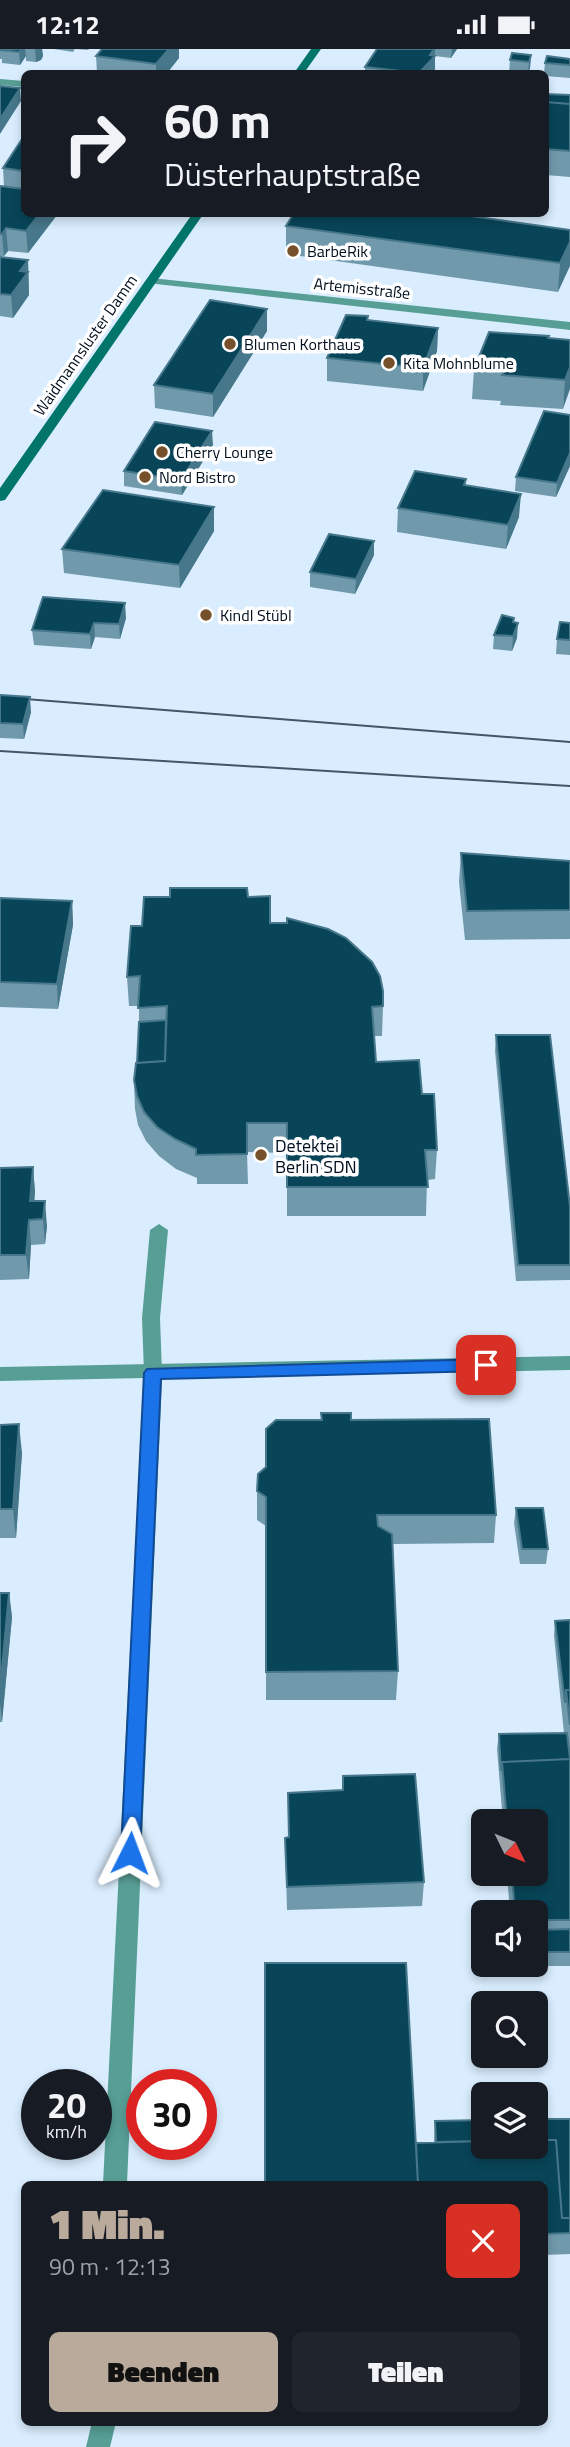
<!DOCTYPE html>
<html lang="de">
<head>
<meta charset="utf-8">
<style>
	:root { --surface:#171b24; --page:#20242c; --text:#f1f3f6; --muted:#9ea1a6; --accent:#b9aa9b }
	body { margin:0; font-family:"Titillium Web",sans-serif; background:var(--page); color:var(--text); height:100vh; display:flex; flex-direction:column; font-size:26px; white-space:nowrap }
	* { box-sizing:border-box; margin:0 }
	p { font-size:23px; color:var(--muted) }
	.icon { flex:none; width:38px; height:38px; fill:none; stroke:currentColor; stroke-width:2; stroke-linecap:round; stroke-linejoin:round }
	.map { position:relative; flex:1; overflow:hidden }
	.drawer { position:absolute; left:21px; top:2132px; width:527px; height:245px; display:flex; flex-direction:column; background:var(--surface); border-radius:10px; box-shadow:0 4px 10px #0003 }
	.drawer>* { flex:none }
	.hud { position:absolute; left:21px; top:21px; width:528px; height:147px; border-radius:10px; box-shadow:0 4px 10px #0003; background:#171b24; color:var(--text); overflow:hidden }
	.needle { width:46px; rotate:133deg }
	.tools { position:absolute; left:471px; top:1760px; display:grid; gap:14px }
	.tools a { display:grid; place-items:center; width:77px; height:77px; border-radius:10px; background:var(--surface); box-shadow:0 4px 10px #0003; font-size:35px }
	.speed { position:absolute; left:21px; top:2020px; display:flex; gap:14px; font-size:35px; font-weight:700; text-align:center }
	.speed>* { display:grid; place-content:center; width:91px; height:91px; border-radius:50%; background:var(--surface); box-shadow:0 4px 10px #0003; line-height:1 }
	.speed small { font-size:18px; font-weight:400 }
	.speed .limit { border:10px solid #d22; background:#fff; color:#111 }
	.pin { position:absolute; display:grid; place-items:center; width:60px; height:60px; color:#fff; margin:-30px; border-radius:14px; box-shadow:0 4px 10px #0006 }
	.me { position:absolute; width:77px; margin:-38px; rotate:3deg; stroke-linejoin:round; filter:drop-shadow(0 0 5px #0008) }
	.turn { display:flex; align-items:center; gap:24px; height:147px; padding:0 28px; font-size:32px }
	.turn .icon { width:91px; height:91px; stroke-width:2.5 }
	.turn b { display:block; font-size:49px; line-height:60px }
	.round { display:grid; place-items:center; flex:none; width:74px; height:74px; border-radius:10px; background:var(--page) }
	.overview { display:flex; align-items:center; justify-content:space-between; height:119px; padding:0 28px }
	h1 { font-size:42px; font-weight:800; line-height:52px; color:var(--accent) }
	.button { display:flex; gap:14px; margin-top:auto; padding:14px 28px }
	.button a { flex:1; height:80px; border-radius:10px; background:var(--accent); color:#111; font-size:28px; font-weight:800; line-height:80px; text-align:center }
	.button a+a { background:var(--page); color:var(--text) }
	.status { display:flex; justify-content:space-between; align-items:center; height:49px; padding:0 35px; background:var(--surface); direction:ltr }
	.status svg { height:19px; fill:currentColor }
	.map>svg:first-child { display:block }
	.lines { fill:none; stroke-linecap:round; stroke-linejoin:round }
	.lane { fill:#579e95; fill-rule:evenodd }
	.street { fill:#579e95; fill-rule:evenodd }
	.secondary { fill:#02756b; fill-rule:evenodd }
	.tram { stroke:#455565; stroke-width:2 }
	.wall { fill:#7099ab }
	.shaded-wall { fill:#47778a }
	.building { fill:#084558; stroke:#47778a; stroke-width:2 }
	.route { fill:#1a73e8; stroke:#114b97; stroke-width:2 }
	.poi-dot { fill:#75502b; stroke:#fff; stroke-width:2.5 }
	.labels { text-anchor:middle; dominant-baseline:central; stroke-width:7; stroke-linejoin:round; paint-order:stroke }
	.far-poi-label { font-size:16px; fill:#000f1e; stroke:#fff; text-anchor:start }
	.far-street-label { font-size:16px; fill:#000f1e; stroke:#fff }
	.poi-label { font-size:18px; fill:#000f1e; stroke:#fff; text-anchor:start }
</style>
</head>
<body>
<div class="status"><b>12:12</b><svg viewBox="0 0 49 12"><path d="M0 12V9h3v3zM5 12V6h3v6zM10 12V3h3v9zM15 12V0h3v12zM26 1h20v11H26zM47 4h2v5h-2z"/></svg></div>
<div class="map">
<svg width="570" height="2398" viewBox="0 0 570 2398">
	<rect width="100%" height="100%" fill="#d9edfe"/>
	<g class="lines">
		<path class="lane" d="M 0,30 L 24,32 L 24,38 L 0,36 Z
			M 159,1175 L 168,1181 L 160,1269 L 162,1324 L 159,1329 L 147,1329 L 144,1324 L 142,1269 L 150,1181 Z"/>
		<path class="street" d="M 151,229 L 570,273 L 570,281 L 147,234 L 147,230 Z
			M 570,1307 L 570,1321 L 162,1329 L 127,2135 L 103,2135 L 144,1329 L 0,1332 L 0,1318 Z
			M 92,2373 L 116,2373 L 110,2398 L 86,2398 Z"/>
		<path class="secondary" d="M 311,0 L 321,0 L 304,24 L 294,24 Z
			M 193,164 L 204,164 L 5,451 L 0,452 L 0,439 Z"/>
		<path class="tram" d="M 0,648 L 570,693
			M 0,702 L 570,737"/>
	</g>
	<path class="wall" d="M 0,0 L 42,0 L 43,7 L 41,11 L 36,13 L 26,12 L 26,7 L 20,16 L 2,14 L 2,10 L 0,10 Z
		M 54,0 L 89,0 L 88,1 L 75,0 L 73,3 Z
		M 377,0 L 457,0 L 451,9 L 435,7 L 435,24 L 365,24 L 365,18 Z
		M 531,6 L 530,19 L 529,24 L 509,24 L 510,11 Z
		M 96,7 L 179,9 L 167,24 L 97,24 Z
		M 570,10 L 570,29 L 546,27 L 546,24 L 544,24 L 545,14 Z
		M 546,45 L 570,46 L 570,128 L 546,126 Z
		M 24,87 L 24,164 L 57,164 L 57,166 L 28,204 L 8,202 L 4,207 L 0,207 L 0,137 L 4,137 L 3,119 Z
		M 286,177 L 570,181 L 558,243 L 286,205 Z
		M 0,208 L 28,211 L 29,246 L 13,269 L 0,267 Z
		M 267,260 L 267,282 L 213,368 L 155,359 L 154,336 Z
		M 368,267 L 368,272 L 438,279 L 437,302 L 423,342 L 327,332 L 327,309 Z
		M 549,289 L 570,291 L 563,360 L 500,356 L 501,352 L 472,350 L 474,320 Z
		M 570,366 L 570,417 L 556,448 L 515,442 L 516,428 Z
		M 213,396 L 182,446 L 124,437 L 124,422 Z
		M 466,430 L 466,437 L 519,468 L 506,500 L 397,483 L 398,459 Z
		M 214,458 L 214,482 L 180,539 L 64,524 L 62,500 Z
		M 374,506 L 355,545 L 310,538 L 310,523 Z
		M 126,569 L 120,590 L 95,588 L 91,600 L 34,596 L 32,581 Z
		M 514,569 L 514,573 L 517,589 L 512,602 L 493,600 L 494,586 Z
		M 570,574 L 570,606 L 556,605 L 557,590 Z
		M 0,646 L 31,663 L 24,690 L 0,689 Z
		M 461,804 L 570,812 L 570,890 L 465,891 L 459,833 Z
		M 248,848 L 270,874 L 383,957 L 382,987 L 374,987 L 376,1013 L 422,1045 L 437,1101 L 435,1130 L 427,1131 L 426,1167 L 287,1167 L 287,1104 L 247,1103 L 248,1135 L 197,1135 L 197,1129 L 176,1120 L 159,1107 L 146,1092 L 138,1076 L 135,1060 L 134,1031 L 137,1014 L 139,973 L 139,957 L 129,957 L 127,928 L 142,877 Z
		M 0,849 L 72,852 L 73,876 L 58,960 L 0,958 Z
		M 496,986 L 570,1158 L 570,1231 L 516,1232 L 495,1002 Z
		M 33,1118 L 35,1143 L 34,1152 L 47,1177 L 45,1195 L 31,1196 L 29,1230 L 0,1231 L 0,1119 Z
		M 351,1371 L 496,1466 L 494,1494 L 393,1495 L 398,1622 L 396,1651 L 266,1651 L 266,1477 L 257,1471 L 257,1442 Z
		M 0,1376 L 22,1404 L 16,1489 L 0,1489 Z
		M 516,1459 L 548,1500 L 546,1515 L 520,1515 L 514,1474 Z
		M 0,1544 L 9,1544 L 12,1568 L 2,1673 L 0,1673 Z
		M 570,1571 L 570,1917 L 506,1917 L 506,1916 L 536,1916 L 536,1864 L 510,1864 L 507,1825 L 536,1825 L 536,1773 L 503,1773 L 497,1700 L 499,1685 L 564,1684 L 554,1587 L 555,1572 Z
		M 288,1744 L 424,1833 L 422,1857 L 287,1861 L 285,1789 L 289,1788 Z
		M 570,2070 L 570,2205 L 544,2206 L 544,2135 L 416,2094 L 434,2093 L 435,2072 Z"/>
	<path class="shaded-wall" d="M 21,0 L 25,0 L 26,7 L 20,16 L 19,3 Z
		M 35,0 L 42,0 L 43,7 L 41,11 L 36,13 Z
		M 169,0 L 179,0 L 179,9 L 167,24 L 156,24 L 156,15 Z
		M 434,0 L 435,0 L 435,24 L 419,24 Z
		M 452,0 L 457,0 L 451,9 Z
		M 531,6 L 530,19 L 528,24 L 529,13 Z
		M 20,39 L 21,52 L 0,85 L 0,70 Z
		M 40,164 L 57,164 L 57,166 L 28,204 L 26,182 Z
		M 6,179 L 8,202 L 4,207 L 2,185 Z
		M 570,193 L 570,217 L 558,243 L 560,214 Z
		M 28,211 L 29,246 L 13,269 L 11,246 L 20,222 Z
		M 267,260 L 267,282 L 213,368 L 213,345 Z
		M 438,279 L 437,302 L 423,342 L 423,319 Z
		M 570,318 L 570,340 L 563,360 L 565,331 Z
		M 212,382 L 213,396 L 182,446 L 181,431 Z
		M 570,404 L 570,417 L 556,448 L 557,434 Z
		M 521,445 L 519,468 L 506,500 L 508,476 Z
		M 214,458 L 214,482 L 180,539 L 179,516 Z
		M 374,492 L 374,506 L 355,545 L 356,530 Z
		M 125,554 L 126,569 L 120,590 L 119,575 Z
		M 94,574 L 95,588 L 91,600 L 90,585 Z
		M 518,574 L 517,589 L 512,602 L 513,587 Z
		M 30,648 L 31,663 L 24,690 L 23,675 Z
		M 72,852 L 73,876 L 58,960 L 57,935 Z
		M 33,1118 L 35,1143 L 33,1171 L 30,1152 Z
		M 45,1152 L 47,1177 L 45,1195 L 43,1170 Z
		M 29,1171 L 31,1196 L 29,1230 L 26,1206 Z
		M 19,1375 L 22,1404 L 16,1489 L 13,1460 Z
		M 9,1544 L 12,1568 L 2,1673 L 0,1654 L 0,1641 Z"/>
	<path class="building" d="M 2,0 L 21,0 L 19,3 L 1,1 Z
		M 102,0 L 169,0 L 156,15 L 96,7 Z
		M 377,0 L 434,0 L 430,6 L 435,7 L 419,24 L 365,18 Z
		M 512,4 L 531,6 L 529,13 L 510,11 Z
		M 547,7 L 570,10 L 570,16 L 545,14 Z
		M 0,37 L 20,39 L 0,70 Z
		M 546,45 L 570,46 L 570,55 L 546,53 Z
		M 546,53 L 570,55 L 570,102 L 546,100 Z
		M 24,87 L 24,122 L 3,119 Z
		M 0,137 L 24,140 L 24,164 L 40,164 L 26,182 L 6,179 L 2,185 L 0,185 Z
		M 294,164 L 449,164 L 570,181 L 570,193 L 560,214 L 286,177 Z
		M 0,208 L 28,211 L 20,222 L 28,223 L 11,246 L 0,245 Z
		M 210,251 L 267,260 L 213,345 L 154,336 Z
		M 346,266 L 368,267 L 367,271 L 438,279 L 423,319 L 327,309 Z
		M 489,283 L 549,287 L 548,289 L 570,291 L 570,318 L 565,331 L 502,326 L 504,322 L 474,320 Z
		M 544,362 L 570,366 L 570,404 L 557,434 L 516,428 Z
		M 155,373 L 212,382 L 181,431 L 124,422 Z
		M 415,422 L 466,430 L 464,436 L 521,445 L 508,476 L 398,459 Z
		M 103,441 L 214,458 L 179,516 L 62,500 Z
		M 329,485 L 374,492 L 356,530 L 310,523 Z
		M 43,548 L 125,554 L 119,575 L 94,574 L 90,585 L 32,581 Z
		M 502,566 L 514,569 L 513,573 L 518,574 L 513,587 L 494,586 Z
		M 560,573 L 570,574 L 570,591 L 557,590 Z
		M 0,646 L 30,648 L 23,675 L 0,674 Z
		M 461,804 L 570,812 L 570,861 L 467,862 Z
		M 170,839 L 247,839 L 248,848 L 270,847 L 270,874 L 287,874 L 287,869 L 328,880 L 346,889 L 372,913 L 380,927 L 383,942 L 383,957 L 372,958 L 376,1013 L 419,1011 L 422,1045 L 434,1045 L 437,1101 L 425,1101 L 428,1138 L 287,1138 L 287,1074 L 247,1074 L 247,1105 L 196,1106 L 196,1100 L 175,1090 L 157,1078 L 144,1063 L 137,1047 L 134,1031 L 136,1014 L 165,1012 L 167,957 L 138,959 L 140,927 L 127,928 L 131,877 L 142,877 L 144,848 L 170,848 Z
		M 0,849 L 72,852 L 57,935 L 0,933 Z
		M 166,971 L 165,1012 L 137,1014 L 139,973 Z
		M 496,986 L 550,986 L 570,1158 L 570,1216 L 518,1216 Z
		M 33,1118 L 30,1152 L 45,1152 L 43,1170 L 29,1171 L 26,1206 L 0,1206 L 0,1119 Z
		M 321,1364 L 351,1364 L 351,1371 L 489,1370 L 496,1466 L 377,1466 L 378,1477 L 392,1485 L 398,1622 L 266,1623 L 266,1448 L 257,1442 L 258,1425 L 266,1418 L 266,1380 L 276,1371 L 322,1371 Z
		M 19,1375 L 13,1460 L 0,1460 L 0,1376 Z
		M 516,1459 L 543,1459 L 548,1500 L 522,1500 Z
		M 0,1544 L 9,1544 L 0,1641 Z
		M 570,1571 L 570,1641 L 566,1641 L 565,1654 L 555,1572 Z
		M 566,1641 L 570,1641 L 570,1676 Z
		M 567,1684 L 570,1710 L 502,1713 L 501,1722 L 499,1685 Z
		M 570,1710 L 570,1871 L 536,1871 L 536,1864 L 515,1864 L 512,1825 L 536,1825 L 536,1773 L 507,1773 L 502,1713 Z
		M 415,1725 L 424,1833 L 287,1838 L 285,1789 L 289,1788 L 288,1744 L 343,1741 L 343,1727 Z
		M 570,1880 L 570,1903 L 536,1903 L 536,1881 Z
		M 265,1914 L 406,1914 L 418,2135 L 265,2135 Z
		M 536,2070 L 570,2070 L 570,2169 L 562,2169 L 556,2091 L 536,2091 Z
		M 483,2071 L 483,2092 L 436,2093 L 435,2072 Z
		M 536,2091 L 556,2091 L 562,2169 L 570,2169 L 570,2184 L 544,2185 L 544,2135 L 418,2135 L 416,2094 L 483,2092 L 483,2098 L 536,2098 Z"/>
	<path class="route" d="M 486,1310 L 495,1316 L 486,1322 L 161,1330 L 140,1804 L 137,1810 L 130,1813 L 124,1810 L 121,1804 L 144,1324 L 147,1320 Z"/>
	<g class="poi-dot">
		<circle cx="293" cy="202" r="7"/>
		<circle cx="230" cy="295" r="7"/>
		<circle cx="389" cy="314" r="7"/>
		<circle cx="162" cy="403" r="7"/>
		<circle cx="145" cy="428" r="7"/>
		<circle cx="206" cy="566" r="7"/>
		<circle cx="261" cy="1106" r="7"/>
	</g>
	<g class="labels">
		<g class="far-poi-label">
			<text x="307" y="202">BarbeRik</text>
			<text x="244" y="295">Blumen Korthaus</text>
			<text x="403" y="314">Kita Mohnblume</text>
			<text x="176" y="403">Cherry Lounge</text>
			<text x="159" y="428">Nord Bistro</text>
			<text x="220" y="566">Kindl Stübl</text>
		</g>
		<g class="far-street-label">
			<text transform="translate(362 239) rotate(6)">Artemisstraße</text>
			<text transform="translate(85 296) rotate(-55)">Waidmannsluster Damm</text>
		</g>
		<g class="poi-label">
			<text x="275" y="1096">Detektei<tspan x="275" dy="21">Berlin SDN</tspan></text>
		</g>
	</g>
</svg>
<div class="tools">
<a><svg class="needle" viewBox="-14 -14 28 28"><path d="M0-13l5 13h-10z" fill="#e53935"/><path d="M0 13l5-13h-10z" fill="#9ea1a6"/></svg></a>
<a><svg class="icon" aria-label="sound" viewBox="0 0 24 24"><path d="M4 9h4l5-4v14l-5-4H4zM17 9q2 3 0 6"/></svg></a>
<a><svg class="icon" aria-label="search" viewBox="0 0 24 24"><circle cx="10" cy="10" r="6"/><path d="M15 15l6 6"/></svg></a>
<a><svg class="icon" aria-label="layers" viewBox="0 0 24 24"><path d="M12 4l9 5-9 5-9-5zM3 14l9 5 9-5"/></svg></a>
</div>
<div class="speed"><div>20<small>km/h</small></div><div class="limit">30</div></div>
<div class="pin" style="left:486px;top:1316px;background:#d93025"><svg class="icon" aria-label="arrive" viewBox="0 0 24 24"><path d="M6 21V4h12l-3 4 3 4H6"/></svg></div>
<svg class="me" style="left:130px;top:1804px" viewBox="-20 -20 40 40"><path d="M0-17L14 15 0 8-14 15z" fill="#1a73e8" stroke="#fff" stroke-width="4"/></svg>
<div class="hud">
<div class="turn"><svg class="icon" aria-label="right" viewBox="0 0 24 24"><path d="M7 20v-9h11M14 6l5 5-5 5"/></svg><div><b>60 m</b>Düsterhauptstraße</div></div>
</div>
<section class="drawer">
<div class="overview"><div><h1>1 Min.</h1><p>90 m · 12:13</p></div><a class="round" style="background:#d93025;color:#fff"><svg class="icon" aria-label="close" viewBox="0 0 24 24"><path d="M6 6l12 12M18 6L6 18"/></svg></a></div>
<div class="button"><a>Beenden</a><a>Teilen</a></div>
</section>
</div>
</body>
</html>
